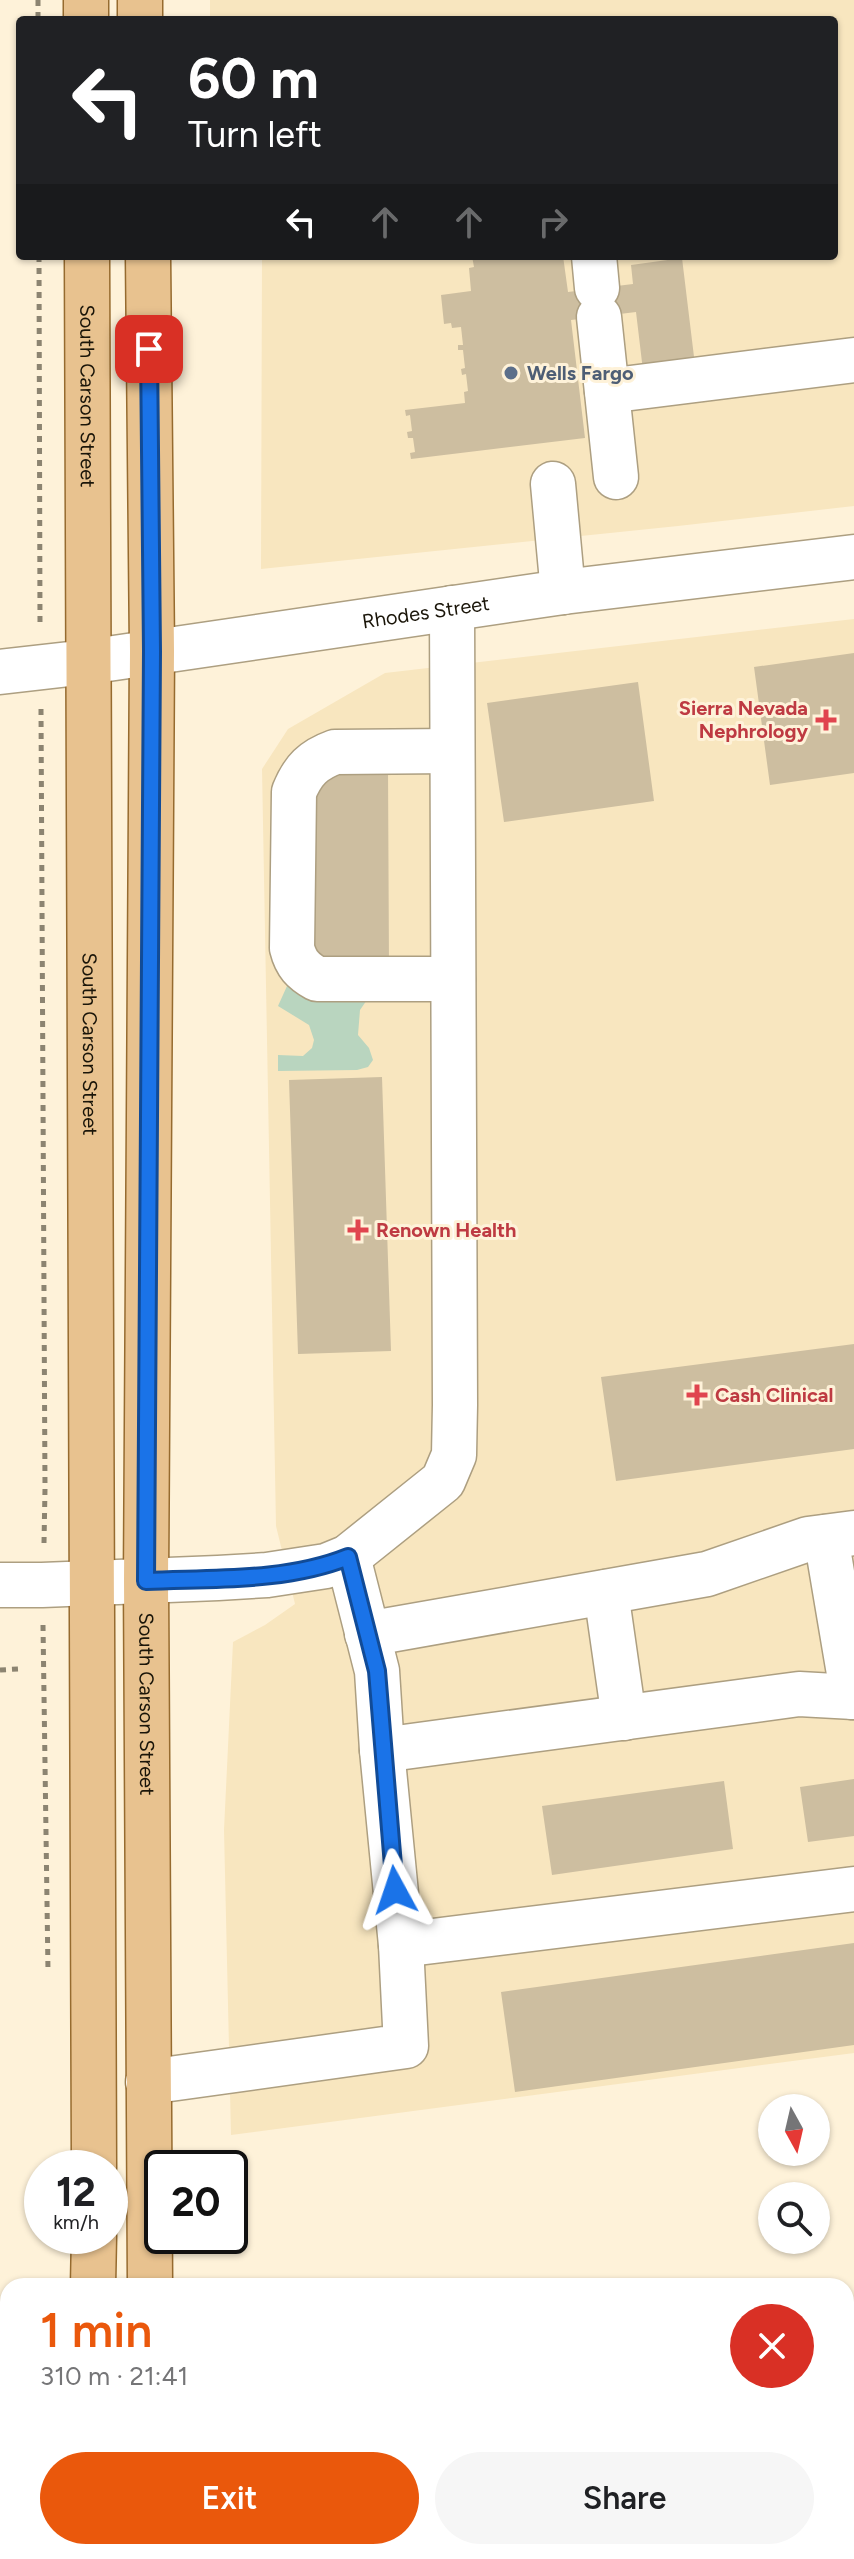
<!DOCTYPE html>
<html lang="en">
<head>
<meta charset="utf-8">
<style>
	:root { --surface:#fff; --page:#f6f6f6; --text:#202124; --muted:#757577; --accent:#ea580c }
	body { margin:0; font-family:Figtree,sans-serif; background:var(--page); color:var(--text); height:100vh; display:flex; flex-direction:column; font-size:30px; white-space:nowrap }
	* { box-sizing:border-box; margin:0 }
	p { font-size:26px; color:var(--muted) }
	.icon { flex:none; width:44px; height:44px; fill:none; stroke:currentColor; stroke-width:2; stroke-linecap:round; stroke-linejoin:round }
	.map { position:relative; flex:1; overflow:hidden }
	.drawer { position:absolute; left:0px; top:2278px; width:854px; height:282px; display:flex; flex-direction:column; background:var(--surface); border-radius:24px 24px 0 0; box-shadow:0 2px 6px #0004 }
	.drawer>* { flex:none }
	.banner { position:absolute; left:16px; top:16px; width:822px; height:244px; border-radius:8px; box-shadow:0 2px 6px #0004; background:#202124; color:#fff; overflow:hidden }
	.needle { width:52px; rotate:172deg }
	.buttons { position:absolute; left:758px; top:2094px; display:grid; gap:16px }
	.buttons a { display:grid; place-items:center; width:72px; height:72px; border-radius:50%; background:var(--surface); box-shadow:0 2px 6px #0004; font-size:40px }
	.speed { position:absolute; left:24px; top:2150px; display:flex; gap:16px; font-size:40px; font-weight:700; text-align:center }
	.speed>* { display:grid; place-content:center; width:104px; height:104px; border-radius:50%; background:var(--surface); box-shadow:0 2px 6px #0004; line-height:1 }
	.speed small { font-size:20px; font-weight:400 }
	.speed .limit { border:4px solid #111; border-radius:12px; background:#fff; color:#111 }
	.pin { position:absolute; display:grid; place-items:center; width:68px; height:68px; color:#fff; margin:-34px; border-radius:16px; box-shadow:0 4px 12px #0006 }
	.me { position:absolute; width:88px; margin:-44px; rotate:355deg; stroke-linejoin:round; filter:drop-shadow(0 0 6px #0008) }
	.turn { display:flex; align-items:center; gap:28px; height:168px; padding:0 40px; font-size:36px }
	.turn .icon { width:104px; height:104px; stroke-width:2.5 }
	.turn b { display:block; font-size:56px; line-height:68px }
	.lanes { display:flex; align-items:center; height:76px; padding:0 40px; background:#0003; justify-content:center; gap:40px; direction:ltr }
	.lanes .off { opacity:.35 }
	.round { display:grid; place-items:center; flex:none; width:84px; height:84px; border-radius:42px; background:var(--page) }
	.head { display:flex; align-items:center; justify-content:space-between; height:136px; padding:0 40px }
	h1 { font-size:48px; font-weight:600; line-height:60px; color:var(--accent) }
	.button { display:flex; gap:16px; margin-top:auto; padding:16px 40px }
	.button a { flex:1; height:92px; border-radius:48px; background:var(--accent); color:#fff; font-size:32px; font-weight:600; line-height:92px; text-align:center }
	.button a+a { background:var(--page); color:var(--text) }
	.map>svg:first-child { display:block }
	.built { fill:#f8e6bf }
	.green { fill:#b9d5bf }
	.building { fill:#cdbea0 }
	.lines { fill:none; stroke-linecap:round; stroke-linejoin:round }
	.minor-casing { stroke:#ad9f81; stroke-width:47 }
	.major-casing { stroke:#966b2f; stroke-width:47 }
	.path { stroke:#8c8471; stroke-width:5; stroke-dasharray:6 6; stroke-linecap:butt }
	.minor { stroke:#fff; stroke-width:44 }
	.major { stroke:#e8c28f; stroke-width:44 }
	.route-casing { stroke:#114b97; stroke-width:20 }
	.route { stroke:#1a73e8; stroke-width:14 }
	.service-dot { fill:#5c6f8a; stroke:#fef2d9; stroke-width:3 }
	.health-dot { fill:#e0444e; stroke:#fef2d9; stroke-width:3 }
	.labels { text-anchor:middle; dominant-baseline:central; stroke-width:6; stroke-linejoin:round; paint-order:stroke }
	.service-label { font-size:20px; font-weight:bold; fill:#4e5e75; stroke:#fef2d9; text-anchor:start }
	.street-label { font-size:20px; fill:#1a1509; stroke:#fef2d9 }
	.health-label { font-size:20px; font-weight:bold; fill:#be3a42; stroke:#fef2d9; text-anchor:start }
</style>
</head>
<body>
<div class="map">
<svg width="854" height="2559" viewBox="0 0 854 2559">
	<rect width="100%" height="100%" fill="#fef2d9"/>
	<path class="built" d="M 210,0 L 854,0 L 854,506 L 678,526 L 261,569 L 262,256 L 834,256 L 834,20 L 210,20 Z
		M 854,619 L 854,2053 L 231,2135 L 224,1830 L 233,1642 L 265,1625 L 295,1604 L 276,1526 L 262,769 L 288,729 L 385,673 Z"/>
	<path class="green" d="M 292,975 L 371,994 L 360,1010 L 358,1035 L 369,1048 L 373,1060 L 368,1067 L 357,1070 L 278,1071 L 278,1055 L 303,1056 L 312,1048 L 314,1040 L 309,1025 L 278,1006 Z"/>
	<path class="building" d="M 472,256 L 563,256 L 568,292 L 633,284 L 631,265 L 682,258 L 699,398 L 647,404 L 636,312 L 571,320 L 585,438 L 411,459 L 410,453 L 415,452 L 413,438 L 408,438 L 407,432 L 412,431 L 410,415 L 406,416 L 405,410 L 465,403 L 464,392 L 468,391 L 466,374 L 462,375 L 461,369 L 465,368 L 463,350 L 458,350 L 458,345 L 463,345 L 461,327 L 452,328 L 451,323 L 444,324 L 441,295 L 471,291 L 469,268 L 474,267 Z
		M 854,653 L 854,773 L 770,785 L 754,667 Z
		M 638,682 L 654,801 L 504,822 L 487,703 Z
		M 388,768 L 389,969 L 315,972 L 313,790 L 331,769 Z
		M 382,1077 L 391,1351 L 298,1354 L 289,1080 Z
		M 854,1344 L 854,1449 L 616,1481 L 601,1377 Z
		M 854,1779 L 854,1836 L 808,1842 L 800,1787 Z
		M 724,1781 L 733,1849 L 552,1875 L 542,1806 Z
		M 854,1943 L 854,2045 L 515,2092 L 501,1992 Z
		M 854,2541 L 854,2558 L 846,2549 Z"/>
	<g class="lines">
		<defs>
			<g id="minor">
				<path d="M 594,256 L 597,288"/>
				<path d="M 599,317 L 616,477"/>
				<path d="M 607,391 L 854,360"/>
				<path d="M 553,484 L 563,592"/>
				<path id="s1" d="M 0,672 L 87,662 L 563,592 L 854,557"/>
				<path d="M 452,751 L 335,752 C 313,760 303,770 294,792 L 292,948 C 296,964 303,971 317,979 L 453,979"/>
				<path d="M 826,1537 L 853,1697"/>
				<path d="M 0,1585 L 42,1585 L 218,1578 L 267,1575 L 326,1566 L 348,1557 L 443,1481 L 454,1455 L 455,1405 L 452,608"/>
				<path d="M 606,1592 L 624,1718"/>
				<path d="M 367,1634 L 707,1574 L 808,1539 L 854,1533"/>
				<path d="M 382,1750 L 799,1694 L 854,1697"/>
				<path d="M 401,1945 L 854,1889"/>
				<path d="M 148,2082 L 406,2046 L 401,1945 L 382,1750 L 377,1671 L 348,1557"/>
			</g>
			<g id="major">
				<path d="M 86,0 L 86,20"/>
				<path d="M 140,0 L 140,20"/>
				<path id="s2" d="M 87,256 L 94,2168"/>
				<path id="s3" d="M 148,256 L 152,651 L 146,1581 L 150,2286"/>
				<path d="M 93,2286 L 94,2236"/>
				<path d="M 94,2552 L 94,2559"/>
				<path d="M 151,2552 L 151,2559"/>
			</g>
		</defs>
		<use href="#minor" class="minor-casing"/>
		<use href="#major" class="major-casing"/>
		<path class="path" d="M 38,0 L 38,20
			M 39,256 L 40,627
			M 41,709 L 45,1489 L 44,1543
			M 43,1625 L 48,1971
			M 0,1670 L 18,1669
			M 846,2456 L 848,2456
			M 618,2552 L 619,2559
			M 27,2559 L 27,2552
			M 664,2559 L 664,2552
			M 782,2559 L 782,2552"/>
		<use href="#minor" class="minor"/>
		<use href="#major" class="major"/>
	</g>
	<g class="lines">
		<defs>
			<path id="route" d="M 149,349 L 152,651 L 146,1581 C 212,1578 286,1582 348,1557 L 377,1671 L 395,1890"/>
		</defs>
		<use href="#route" class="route-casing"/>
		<use href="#route" class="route"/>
	</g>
	<circle class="service-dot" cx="511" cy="373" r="8"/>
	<g class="health-dot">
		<path d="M822 708h8v8h8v8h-8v8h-8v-8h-8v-8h8z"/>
		<path d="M354 1218h8v8h8v8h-8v8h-8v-8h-8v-8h8z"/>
		<path d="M693 1383h8v8h8v8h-8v8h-8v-8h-8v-8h8z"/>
	</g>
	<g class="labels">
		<g class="service-label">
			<text x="527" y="373">Wells Fargo</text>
		</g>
		<g class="street-label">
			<text stroke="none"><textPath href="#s2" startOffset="140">South Carson Street</textPath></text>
			<text stroke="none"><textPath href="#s1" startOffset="430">Rhodes Street</textPath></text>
			<text stroke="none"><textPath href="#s2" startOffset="788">South Carson Street</textPath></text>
			<text stroke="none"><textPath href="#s3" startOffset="1448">South Carson Street</textPath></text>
		</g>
		<g class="health-label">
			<text x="808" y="708" text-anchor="end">Sierra Nevada<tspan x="808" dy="23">Nephrology</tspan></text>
			<text x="376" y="1230">Renown Health</text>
			<text x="715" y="1395">Cash Clinical</text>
		</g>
	</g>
</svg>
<div class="buttons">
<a><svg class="needle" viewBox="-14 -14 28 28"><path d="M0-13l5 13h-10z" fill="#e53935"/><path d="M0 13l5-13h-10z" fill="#757577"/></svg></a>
<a><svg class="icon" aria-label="search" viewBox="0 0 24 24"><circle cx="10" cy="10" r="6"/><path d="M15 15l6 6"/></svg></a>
</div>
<div class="speed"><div>12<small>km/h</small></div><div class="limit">20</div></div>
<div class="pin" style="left:149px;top:349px;background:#d93025"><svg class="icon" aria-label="arrive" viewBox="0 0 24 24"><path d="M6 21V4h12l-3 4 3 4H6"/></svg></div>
<svg class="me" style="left:395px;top:1890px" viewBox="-20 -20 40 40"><path d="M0-17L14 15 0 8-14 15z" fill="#1a73e8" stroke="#fff" stroke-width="4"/></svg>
<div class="banner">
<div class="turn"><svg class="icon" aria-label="left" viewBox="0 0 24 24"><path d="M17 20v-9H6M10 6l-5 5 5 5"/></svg><div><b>60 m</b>Turn left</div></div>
<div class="lanes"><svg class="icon" aria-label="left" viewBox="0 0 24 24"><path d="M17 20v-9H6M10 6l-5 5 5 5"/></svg><svg class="icon off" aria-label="ahead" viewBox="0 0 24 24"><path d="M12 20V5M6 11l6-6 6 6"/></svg><svg class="icon off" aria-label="ahead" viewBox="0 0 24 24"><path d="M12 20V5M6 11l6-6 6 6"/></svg><svg class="icon off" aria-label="right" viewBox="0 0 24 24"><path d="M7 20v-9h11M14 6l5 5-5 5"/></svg></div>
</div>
<section class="drawer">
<div class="head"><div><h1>1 min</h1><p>310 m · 21:41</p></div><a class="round" style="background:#d93025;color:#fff"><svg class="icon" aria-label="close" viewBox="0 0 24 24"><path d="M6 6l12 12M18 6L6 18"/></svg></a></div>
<div class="button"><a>Exit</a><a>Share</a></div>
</section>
</div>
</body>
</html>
